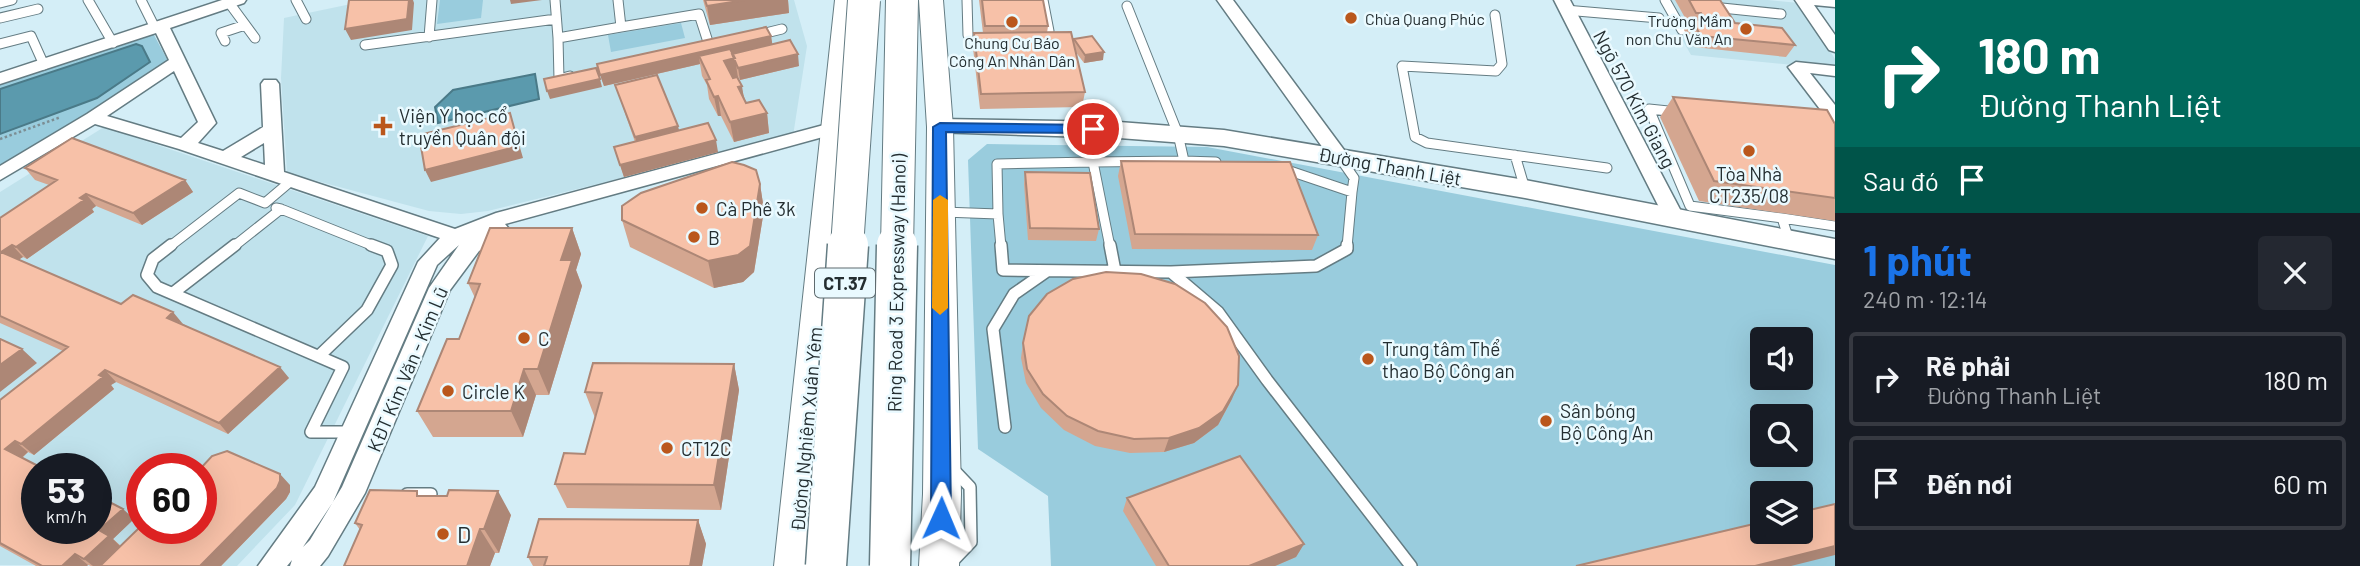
<!DOCTYPE html>
<html lang="vi">
<head>
<meta charset="utf-8">
<style>
	:root { --surface:#171b24; --page:#242831; --text:#f1f3f6; --muted:#9ea1a6; --line:#363941; --accent:#1a73e8 }
	body { margin:0; font-family:Barlow,sans-serif; background:var(--page); color:var(--text); height:100vh; display:flex; flex-direction:column; font-size:26px; white-space:nowrap }
	* { box-sizing:border-box; margin:0 }
	p { font-size:23px; color:var(--muted) }
	.icon { flex:none; width:38px; height:38px; fill:none; stroke:currentColor; stroke-width:2; stroke-linecap:round; stroke-linejoin:round }
	.map { position:relative; flex:1; overflow:hidden }
	.panel { display:flex; flex-direction:column; background:var(--surface); width:525px }
	.panel>* { flex:none }
	.hud { background:#00695c; color:#fff; overflow:hidden }
	.buttons { position:absolute; left:1750px; top:327px; display:grid; gap:14px }
	.buttons a { display:grid; place-items:center; width:63px; height:63px; border-radius:7px; background:var(--surface); box-shadow:0 7px 28px #0002; font-size:35px }
	.speed { position:absolute; left:21px; top:453px; display:flex; gap:14px; font-size:35px; font-weight:700; text-align:center }
	.speed>* { display:grid; place-content:center; width:91px; height:91px; border-radius:50%; background:var(--surface); box-shadow:0 7px 28px #0002; line-height:1 }
	.speed small { font-size:18px; font-weight:400 }
	.speed .limit { border:10px solid #d22; background:#fff; color:#111 }
	.pin { position:absolute; display:grid; place-items:center; width:60px; height:60px; color:#fff; margin:-30px; border:4px solid #fff; border-radius:50%; box-shadow:0 2px 7px #0007 }
	.me { position:absolute; width:77px; margin:-38px; rotate:1deg; stroke-linejoin:round; filter:drop-shadow(0 0 5px #0008) }
	.turn { display:flex; align-items:center; gap:24px; height:147px; padding:0 28px; font-size:32px }
	.turn .icon { width:91px; height:91px; stroke-width:2.5 }
	.turn b { display:block; font-size:49px; line-height:60px }
	.then { display:flex; align-items:center; height:66px; padding:0 28px; background:#0003; gap:14px; font-size:26px }
	.round { display:grid; place-items:center; flex:none; width:74px; height:74px; border-radius:7px; background:var(--page) }
	.headline { display:flex; align-items:center; justify-content:space-between; height:119px; padding:0 28px }
	h1 { font-size:42px; font-weight:700; line-height:52px; color:var(--accent) }
	ul { padding:0; list-style:none }
	li { display:flex; align-items:center; gap:21px; height:94px; margin:0 14px 10px; padding:0 14px; border:4px solid var(--line); border-radius:7px }
	li div { flex:1 }
	li b { display:block; font-size:26px }
	li em { font-style:normal }
	main { display:flex; flex:1; min-height:0 }
	.map>svg:first-child { display:block }
	.built { fill:#c0e2ec; fill-rule:evenodd }
	.green { fill:#9cd; fill-rule:evenodd }
	.water { fill:#5b9aad; stroke:#4a7a88; stroke-width:2 }
	.lines { fill:none; stroke-linecap:round; stroke-linejoin:round }
	.lane-far1-casing { stroke:#647c83; stroke-width:11 }
	.lane-casing { stroke:#647c83; stroke-width:14 }
	.street-casing { stroke:#647c83; stroke-width:3 }
	.secondary-casing { stroke:#647c83; stroke-width:3 }
	.primary-casing { stroke:#647c83; stroke-width:2 }
	.path { stroke:#7c8e94; stroke-width:2.5; stroke-dasharray:2.5 2.5; stroke-linecap:butt }
	.lane-far1 { stroke:#fff; stroke-width:9 }
	.lane { stroke:#fff; stroke-width:11 }
	.street { fill:#fff; fill-rule:evenodd }
	.secondary { fill:#fff; fill-rule:evenodd }
	.primary { fill:#fff; fill-rule:evenodd }
	.highway-bridge-far1-casing { stroke:#647c83; stroke-width:34; stroke-linecap:butt }
	.highway-bridge-casing { stroke:#647c83; stroke-width:43; stroke-linecap:butt }
	.highway-bridge-far1 { stroke:#fff; stroke-width:32 }
	.highway-bridge { stroke:#fff; stroke-width:40 }
	.wall { fill:#d4a690 }
	.shaded-wall { fill:#ad8776 }
	.building { fill:#f7c1a8; stroke:#ad8776; stroke-width:2 }
	.route { fill:#1a73e8; stroke:#114b97; stroke-width:2 }
	.slow { fill:#f59e0b }
	.poi-dot { fill:#ba571c; stroke:#eafaff; stroke-width:2.5 }
	.labels { text-anchor:middle; dominant-baseline:central; stroke-width:5; stroke-linejoin:round; paint-order:stroke }
	.far-poi-label { font-size:16px; fill:#242e31; stroke:#eafaff; text-anchor:start }
	.shield { fill:#eafaff; stroke:#5f6b6f; stroke-width:2 }
	.shield-label { font-size:18px; font-weight:bold; fill:#242e31 }
	.street-label { font-size:19px; fill:#242e31; stroke:#eafaff }
	.poi-label { font-size:19px; fill:#242e31; stroke:#eafaff; text-anchor:start }
	.near-poi-label { font-size:23px; fill:#242e31; stroke:#eafaff; text-anchor:start }
</style>
</head>
<body>
<main>
<div class="map">
<svg width="1835" height="566" viewBox="0 0 1835 566">
	<rect width="100%" height="100%" fill="#d4eef7"/>
	<path class="built" d="M 370,0 L 794,0 L 807,46 L 793,136 L 488,211 L 461,214 L 429,211 L 287,173 L 281,78 L 284,18 Z
		M 1660,0 L 1768,0 L 1799,3 L 1835,59 L 1835,69 L 1691,55 Z
		M 104,127 L 428,236 L 295,505 L 237,566 L 0,565 L 0,192 ZM 37,469 L 96,469 L 96,528 L 37,528 ZM 142,469 L 201,469 L 201,528 L 142,528 Z"/>
	<path class="green" d="M 440,0 L 483,0 L 481,18 L 437,24 Z
		M 681,23 L 685,38 L 611,52 L 608,35 Z
		M 153,33 L 169,63 L 0,171 L 0,81 Z
		M 987,144 L 1207,147 L 1835,265 L 1835,566 L 1051,566 L 1048,496 L 978,449 L 968,160 ZM 1762,340 L 1801,340 L 1801,378 L 1762,378 ZM 1762,416 L 1801,416 L 1801,455 L 1762,455 ZM 1762,494 L 1801,494 L 1801,532 L 1762,532 Z"/>
	<path class="water" d="M 136,44 L 142,46 L 150,62 L 97,98 L 0,134 L 0,89 Z
		M 535,74 L 539,99 L 438,123 L 435,107 L 453,90 Z"/>
	<g class="lines">
		<defs>
			<path id="lane-far1" d="M 88,0 L 113,43
				M 141,0 L 155,28
				M 296,0 L 306,19
				M 555,0 L 558,38
				M 618,0 L 621,27 L 699,14 L 709,45
				M 967,0 L 968,35
				M 1043,0 L 1049,31
				M 1665,0 L 1682,30
				M 0,3 L 12,0
				M 230,4 L 255,38
				M 1722,8 L 1781,14
				M 1565,10 L 1659,18
				M 1495,15 L 1502,64 L 1496,71 L 1402,66 L 1415,137 L 1427,143 L 1607,168
				M 0,18 L 38,9
				M 757,35 L 782,29
				M 429,37 L 432,0
				M 225,41 L 221,33 L 245,25
				M 0,44 L 31,36 L 44,65
				M 365,45 L 556,19
				M 570,76 L 559,79 L 558,38 L 621,27
				M 1678,112 L 1649,109 L 1690,206 L 1782,218 L 1789,240
				M 1515,155 L 1525,189
				M 1184,161 L 1216,162
				M 1281,168 L 1352,192 L 1354,178 L 1340,158
				M 281,209 L 376,247
				M 943,212 L 998,214 L 1001,247
				M 998,214 L 997,164 L 1093,162
				M 1782,218 L 1835,226
				M 169,247 L 239,193 L 265,203 L 291,181
				M 233,247 L 281,209 L 276,208
				M 1110,247 L 1093,162 L 1184,161 L 1178,134 L 1127,6
				M 1347,247 L 1352,192"/>
			<path id="lane" d="M 171,245 L 153,259 L 147,275 L 157,287 L 343,367 L 311,432 L 352,432
				M 1001,245 L 1003,270 L 1171,272 L 1316,266 L 1347,249 L 1347,245
				M 1110,245 L 1115,271
				M 1171,272 L 1218,312 L 1267,380 L 1411,566
				M 173,293 L 235,245
				M 319,356 L 367,310 L 392,265 L 387,251 L 371,245
				M 1005,427 L 993,329 L 1014,294 L 1047,271
				M 407,494 L 431,494
				M 948,566 L 971,542 L 970,487 L 951,467"/>
			<path id="street" d="M 222,0 L 246,0 L 244,3 L 170,28 L 216,123 L 198,143 L 223,151 L 263,127 L 261,84 L 264,80 L 276,80 L 279,84 L 284,172 L 455,229 L 496,213 L 835,122 L 844,128 L 841,132 L 505,224 L 510,230 L 507,235 L 479,251 L 450,290 L 365,493 L 328,556 L 320,566 L 290,566 L 292,560 L 287,566 L 258,566 L 315,487 L 418,262 L 440,238 L 179,149 L 95,124 L 0,180 L 0,166 L 87,114 L 169,60 L 156,33 L 0,84 L 0,73 ZM 174,71 L 198,122 L 181,138 L 107,116 ZM 264,143 L 265,165 L 241,157 ZM 459,245 L 429,288 L 342,487 L 310,540 L 303,547 L 333,502 L 437,265 Z
				M 1217,0 L 1233,0 L 1347,154 L 1349,158 L 1347,162 L 1333,162 Z
				M 1554,0 L 1570,0 L 1684,217 L 1681,222 L 1667,222 L 1664,217 Z
				M 1795,0 L 1835,0 L 1835,7 L 1814,5 L 1835,35 L 1835,52 L 1829,50 Z
				M 1796,62 L 1835,66 L 1835,76 L 1810,73 L 1835,105 L 1835,123 L 1829,121 L 1788,67 Z"/>
			<path id="secondary" d="M 940,119 L 1119,122 L 1224,130 L 1525,180 L 1835,239 L 1835,259 L 1525,198 L 1224,146 L 1119,138 L 932,132 L 928,127 L 932,122 Z"/>
			<path id="primary" d="M 835,0 L 859,0 L 814,566 L 774,566 Z
				M 919,0 L 943,0 L 953,127 L 961,494 L 959,566 L 919,566 L 923,494 L 927,127 Z"/>
		</defs>
		<use href="#lane-far1" class="lane-far1-casing"/>
		<use href="#lane" class="lane-casing"/>
		<use href="#street" class="street-casing"/>
		<use href="#secondary" class="secondary-casing"/>
		<use href="#primary" class="primary-casing"/>
		<path class="path" d="M 0,139 L 61,117"/>
		<use href="#lane-far1" class="lane-far1"/>
		<use href="#lane" class="lane"/>
		<use href="#street" class="street"/>
		<use href="#secondary" class="secondary"/>
		<use href="#primary" class="primary"/>
		<defs>
			<path id="highway-bridge-far1" d="M 847,247 L 864,0
				M 897,247 L 902,0"/>
			<path id="highway-bridge" d="M 826,566 L 848,245
				M 890,566 L 897,245"/>
		</defs>
		<use href="#highway-bridge-far1" class="highway-bridge-far1-casing"/>
		<use href="#highway-bridge" class="highway-bridge-casing"/>
		<use href="#highway-bridge-far1" class="highway-bridge-far1"/>
		<use href="#highway-bridge" class="highway-bridge"/>
	</g>
	<path class="wall" d="M 703,0 L 788,0 L 789,13 L 710,25 Z
		M 979,0 L 1043,0 L 1048,26 L 1047,33 L 1073,42 L 1074,39 L 1103,60 L 1084,63 L 1075,51 L 1085,92 L 1082,107 L 980,109 L 973,48 L 974,33 L 983,33 Z
		M 1675,0 L 1720,0 L 1735,23 L 1795,45 L 1786,57 L 1694,47 L 1684,30 L 1688,23 Z
		M 771,36 L 772,44 L 799,66 L 740,80 L 738,76 L 746,103 L 767,113 L 769,133 L 734,142 L 721,116 L 718,116 L 709,99 L 707,85 L 702,76 L 700,64 L 604,86 L 597,64 Z
		M 615,85 L 679,131 L 718,152 L 624,177 L 614,147 L 635,142 L 619,96 Z
		M 1673,97 L 1835,124 L 1835,221 L 1699,201 L 1660,117 Z
		M 1121,161 L 1318,235 L 1312,250 L 1132,249 L 1118,176 Z
		M 25,168 L 185,180 L 193,192 L 142,225 L 96,206 L 92,209 L 94,212 L 27,259 L 23,257 L 18,260 L 121,304 L 183,324 L 289,378 L 228,434 L 116,382 L 111,385 L 114,389 L 34,455 L 28,452 L 22,458 L 134,519 L 113,539 L 121,546 L 290,485 L 290,492 L 286,499 L 221,566 L 91,566 L 88,565 L 87,566 L 36,566 L 0,546 L 0,400 L 63,351 L 0,323 L 0,218 L 49,185 L 35,180 Z
		M 1025,172 L 1099,229 L 1096,241 L 1028,240 L 1024,184 Z
		M 760,184 L 764,210 L 754,272 L 743,282 L 714,288 L 630,247 L 622,220 Z
		M 572,228 L 581,254 L 576,270 L 582,286 L 549,395 L 536,395 L 523,437 L 433,437 L 417,411 L 459,339 L 475,298 L 468,283 Z
		M 1023,343 L 1232,399 L 1218,425 L 1194,443 L 1164,452 L 1130,453 L 1095,446 L 1064,430 L 1041,408 L 1026,383 L 1021,358 Z
		M 734,364 L 739,390 L 721,510 L 567,508 L 555,484 L 585,454 L 595,418 L 585,392 Z
		M 420,496 L 511,515 L 499,553 L 495,553 L 490,566 L 344,566 L 360,530 L 355,523 Z
		M 1127,498 L 1304,544 L 1296,557 L 1275,566 L 1156,566 L 1123,511 Z
		M 698,520 L 706,544 L 702,566 L 533,566 L 528,557 Z"/>
	<path class="shaded-wall" d="M 409,0 L 413,0 L 414,3 L 412,30 L 351,40 L 345,29 Z
		M 510,0 L 542,0 L 511,4 Z
		M 745,0 L 788,0 L 789,13 L 710,25 L 707,6 Z
		M 771,36 L 773,48 L 702,64 L 699,56 L 700,64 L 604,86 L 600,75 Z
		M 1104,52 L 1103,60 L 1084,63 L 1085,55 Z
		M 798,54 L 799,66 L 740,80 L 738,68 Z
		M 735,58 L 738,78 L 727,81 L 724,61 Z
		M 600,79 L 602,87 L 550,99 L 547,91 Z
		M 742,86 L 745,106 L 738,87 Z
		M 718,96 L 721,116 L 718,116 L 714,97 Z
		M 510,113 L 523,158 L 431,182 L 425,170 Z
		M 767,113 L 769,133 L 734,142 L 730,122 Z
		M 678,126 L 681,138 L 638,149 L 635,137 Z
		M 716,140 L 718,152 L 624,177 L 620,165 Z
		M 185,180 L 193,192 L 142,225 L 133,213 Z
		M 760,184 L 764,210 L 754,272 L 743,282 L 714,288 L 708,261 Z
		M 86,194 L 96,206 L 92,209 L 94,212 L 27,259 L 16,247 Z
		M 572,228 L 581,254 L 576,270 L 582,286 L 549,395 L 538,369 L 561,260 Z
		M 12,245 L 23,257 L 12,264 L 1,252 Z
		M 173,312 L 183,324 L 167,318 Z
		M 22,349 L 37,363 L 0,392 L 0,365 Z
		M 734,364 L 739,390 L 721,510 L 714,485 Z
		M 280,367 L 289,378 L 228,434 L 219,423 Z
		M 524,369 L 536,395 L 523,437 L 511,411 Z
		M 105,370 L 116,382 L 111,385 L 114,389 L 34,455 L 21,444 Z
		M 1238,385 L 1232,399 L 1218,425 L 1194,443 L 1164,452 L 1169,438 Z
		M 15,441 L 28,452 L 18,461 L 5,449 Z
		M 280,474 L 290,485 L 290,492 L 286,499 L 221,566 L 200,566 Z
		M 498,491 L 511,515 L 499,553 L 484,529 Z
		M 123,509 L 134,519 L 113,539 L 121,547 L 101,566 L 93,566 L 84,559 L 99,530 Z
		M 698,520 L 706,544 L 702,566 L 690,566 Z
		M 480,529 L 495,553 L 490,566 L 467,566 Z
		M 1304,544 L 1296,557 L 1275,566 L 1249,566 Z
		M 1835,546 L 1835,555 L 1791,566 L 1755,566 Z
		M 75,554 L 88,565 L 87,566 L 62,566 Z"/>
	<path class="building" d="M 349,0 L 409,0 L 407,19 L 345,29 Z
		M 705,0 L 745,0 L 707,6 Z
		M 982,0 L 1043,0 L 1048,26 L 985,26 Z
		M 1689,0 L 1720,0 L 1735,23 L 1782,28 L 1795,45 L 1701,36 L 1691,19 L 1726,22 L 1724,20 L 1704,18 L 1701,13 L 1696,13 Z
		M 766,27 L 771,36 L 600,75 L 597,64 Z
		M 1071,32 L 1085,92 L 981,94 L 974,33 Z
		M 1092,36 L 1104,52 L 1085,55 L 1074,39 Z
		M 790,40 L 798,54 L 738,68 L 732,54 Z
		M 730,49 L 735,58 L 724,61 L 733,78 L 737,77 L 742,86 L 738,87 L 746,103 L 759,100 L 767,113 L 730,122 L 718,96 L 714,97 L 706,80 L 710,79 L 699,56 Z
		M 596,68 L 600,79 L 547,91 L 544,79 Z
		M 657,75 L 678,126 L 635,137 L 615,85 Z
		M 1673,97 L 1827,110 L 1835,124 L 1835,198 L 1714,181 Z
		M 510,113 L 519,146 L 425,170 L 419,135 Z
		M 708,123 L 716,140 L 620,165 L 614,147 Z
		M 72,138 L 185,180 L 133,213 L 86,194 L 80,198 L 84,200 L 16,247 L 12,245 L 1,252 L 121,304 L 133,295 L 173,312 L 167,318 L 280,367 L 219,423 L 105,370 L 99,375 L 103,377 L 21,444 L 15,441 L 5,449 L 44,469 L 37,469 L 37,528 L 96,528 L 96,495 L 123,509 L 99,530 L 109,536 L 84,559 L 75,554 L 62,566 L 42,566 L 0,543 L 0,400 L 68,347 L 0,316 L 0,218 L 57,180 L 25,168 Z
		M 1121,161 L 1290,162 L 1318,235 L 1135,234 Z
		M 732,162 L 744,165 L 756,170 L 760,184 L 750,246 L 738,255 L 708,261 L 622,220 L 622,206 L 641,193 Z
		M 1025,172 L 1090,173 L 1099,229 L 1030,228 Z
		M 490,228 L 572,228 L 561,260 L 572,260 L 538,369 L 524,369 L 511,411 L 417,411 L 447,339 L 459,339 L 480,284 L 468,283 Z
		M 1106,272 L 1141,274 L 1175,284 L 1205,303 L 1227,327 L 1239,356 L 1238,385 L 1223,411 L 1199,428 L 1169,438 L 1134,439 L 1098,431 L 1067,416 L 1043,394 L 1027,369 L 1023,343 L 1029,316 L 1047,294 L 1073,279 Z
		M 0,339 L 22,349 L 0,365 Z
		M 593,363 L 734,364 L 714,485 L 555,484 L 564,453 L 585,454 L 602,393 L 585,392 Z
		M 227,451 L 280,474 L 280,481 L 277,488 L 200,566 L 100,566 L 142,525 L 142,528 L 201,528 L 201,469 L 200,469 L 212,456 Z
		M 1240,456 L 1304,544 L 1249,566 L 1169,566 L 1127,498 Z
		M 370,490 L 417,491 L 417,496 L 447,496 L 449,490 L 498,491 L 484,529 L 480,529 L 467,566 L 344,566 L 362,525 L 355,523 Z
		M 1835,504 L 1835,546 L 1755,566 L 1576,566 L 1762,522 L 1762,532 L 1801,532 L 1801,512 Z
		M 539,519 L 698,520 L 690,566 L 544,566 L 547,557 L 528,557 Z"/>
	<path class="route" d="M 940,123 L 1093,125 L 1100,129 L 1093,133 L 946,132 L 951,518 L 948,524 L 941,526 L 934,524 L 931,518 L 933,127 Z"/>
	<path class="slow" d="M 940,195 L 948,200 L 948,308 L 940,315 L 932,308 L 933,200 Z"/>
	<g class="poi-dot">
		<circle cx="1351" cy="18" r="7"/>
		<circle cx="1012" cy="22" r="7"/>
		<circle cx="1746" cy="29" r="7"/>
		<path d="M379.5 115.5h7v7h7v7h-7v7h-7v-7h-7v-7h7z"/>
		<circle cx="1749" cy="151" r="7"/>
		<circle cx="702" cy="208" r="7"/>
		<circle cx="694" cy="237" r="7"/>
		<circle cx="524" cy="338" r="7"/>
		<circle cx="1368" cy="359" r="7"/>
		<circle cx="448" cy="391" r="7"/>
		<circle cx="1546" cy="421" r="7"/>
		<circle cx="667" cy="448" r="7"/>
		<circle cx="443" cy="534" r="7"/>
	</g>
	<g class="labels">
		<g class="far-poi-label">
			<text x="1365" y="18">Chùa Quang Phúc</text>
			<text x="1732" y="20" text-anchor="end">Trường Mầm<tspan x="1732" dy="18">non Chu Văn An</tspan></text>
			<text x="1012" y="42" text-anchor="middle">Chung Cư Báo<tspan x="1012" dy="18">Công An Nhân Dân</tspan></text>
		</g>
		<rect class="shield" x="815" y="268.5" width="60" height="29" rx="5"/>
		<g class="shield-label">
			<text x="845" y="283">CT.37</text>
		</g>
		<g class="street-label">
			<text transform="translate(1635 99) rotate(62)">Ngõ 570 Kim Giang</text>
			<text transform="translate(1390 166) rotate(10)">Đường Thanh Liệt</text>
			<text transform="translate(896 283) rotate(-89)">Ring Road 3 Expressway (Hanoi)</text>
			<text transform="translate(407 369) rotate(-67)">KĐT Kim Văn - Kim Lũ</text>
			<text transform="translate(806 429) rotate(-85)">Đường Nghiêm Xuân Yêm</text>
		</g>
		<g class="poi-label">
			<text x="399" y="115">Viện Y học cổ<tspan x="399" dy="22">truyền Quân đội</tspan></text>
			<text x="1749" y="173" text-anchor="middle">Tòa Nhà<tspan x="1749" dy="22">CT235/08</tspan></text>
			<text x="716" y="208">Cà Phê 3k</text>
			<text x="708" y="237">B</text>
			<text x="538" y="338">C</text>
			<text x="1382" y="348">Trung tâm Thể<tspan x="1382" dy="22">thao Bộ Công an</tspan></text>
			<text x="462" y="391">Circle K</text>
			<text x="1560" y="410">Sân bóng<tspan x="1560" dy="22">Bộ Công An</tspan></text>
			<text x="681" y="448">CT12C</text>
		</g>
		<g class="near-poi-label">
			<text x="457" y="534">D</text>
		</g>
	</g>
</svg>
<div class="buttons">
<a><svg class="icon" aria-label="sound" viewBox="0 0 24 24"><path d="M4 9h4l5-4v14l-5-4H4zM17 9q2 3 0 6"/></svg></a>
<a><svg class="icon" aria-label="search" viewBox="0 0 24 24"><circle cx="10" cy="10" r="6"/><path d="M15 15l6 6"/></svg></a>
<a><svg class="icon" aria-label="layers" viewBox="0 0 24 24"><path d="M12 4l9 5-9 5-9-5zM3 14l9 5 9-5"/></svg></a>
</div>
<div class="speed"><div>53<small>km/h</small></div><div class="limit">60</div></div>
<div class="pin" style="left:1093px;top:129px;background:#d93025"><svg class="icon" aria-label="arrive" viewBox="0 0 24 24"><path d="M6 21V4h12l-3 4 3 4H6"/></svg></div>
<svg class="me" style="left:941px;top:518px" viewBox="-20 -20 40 40"><path d="M0-17L14 15 0 8-14 15z" fill="#1a73e8" stroke="#fff" stroke-width="4"/></svg>
</div>
<section class="panel">
<div class="hud">
<div class="turn"><svg class="icon" aria-label="right" viewBox="0 0 24 24"><path d="M7 20v-9h11M14 6l5 5-5 5"/></svg><div><b>180 m</b>Đường Thanh Liệt</div></div>
<div class="then">Sau đó<svg class="icon" aria-label="arrive" viewBox="0 0 24 24"><path d="M6 21V4h12l-3 4 3 4H6"/></svg></div>
</div>
<div class="headline"><div><h1>1 phút</h1><p>240 m · 12:14</p></div><a class="round"><svg class="icon" aria-label="close" viewBox="0 0 24 24"><path d="M6 6l12 12M18 6L6 18"/></svg></a></div>
<ul>
<li><svg class="icon" aria-label="right" viewBox="0 0 24 24"><path d="M7 20v-9h11M14 6l5 5-5 5"/></svg><div><b>Rẽ phải</b><p>Đường Thanh Liệt</p></div><em>180 m</em></li>
<li><svg class="icon" aria-label="arrive" viewBox="0 0 24 24"><path d="M6 21V4h12l-3 4 3 4H6"/></svg><div><b>Đến nơi</b></div><em>60 m</em></li>
</ul>
</section>
</main>
</body>
</html>
